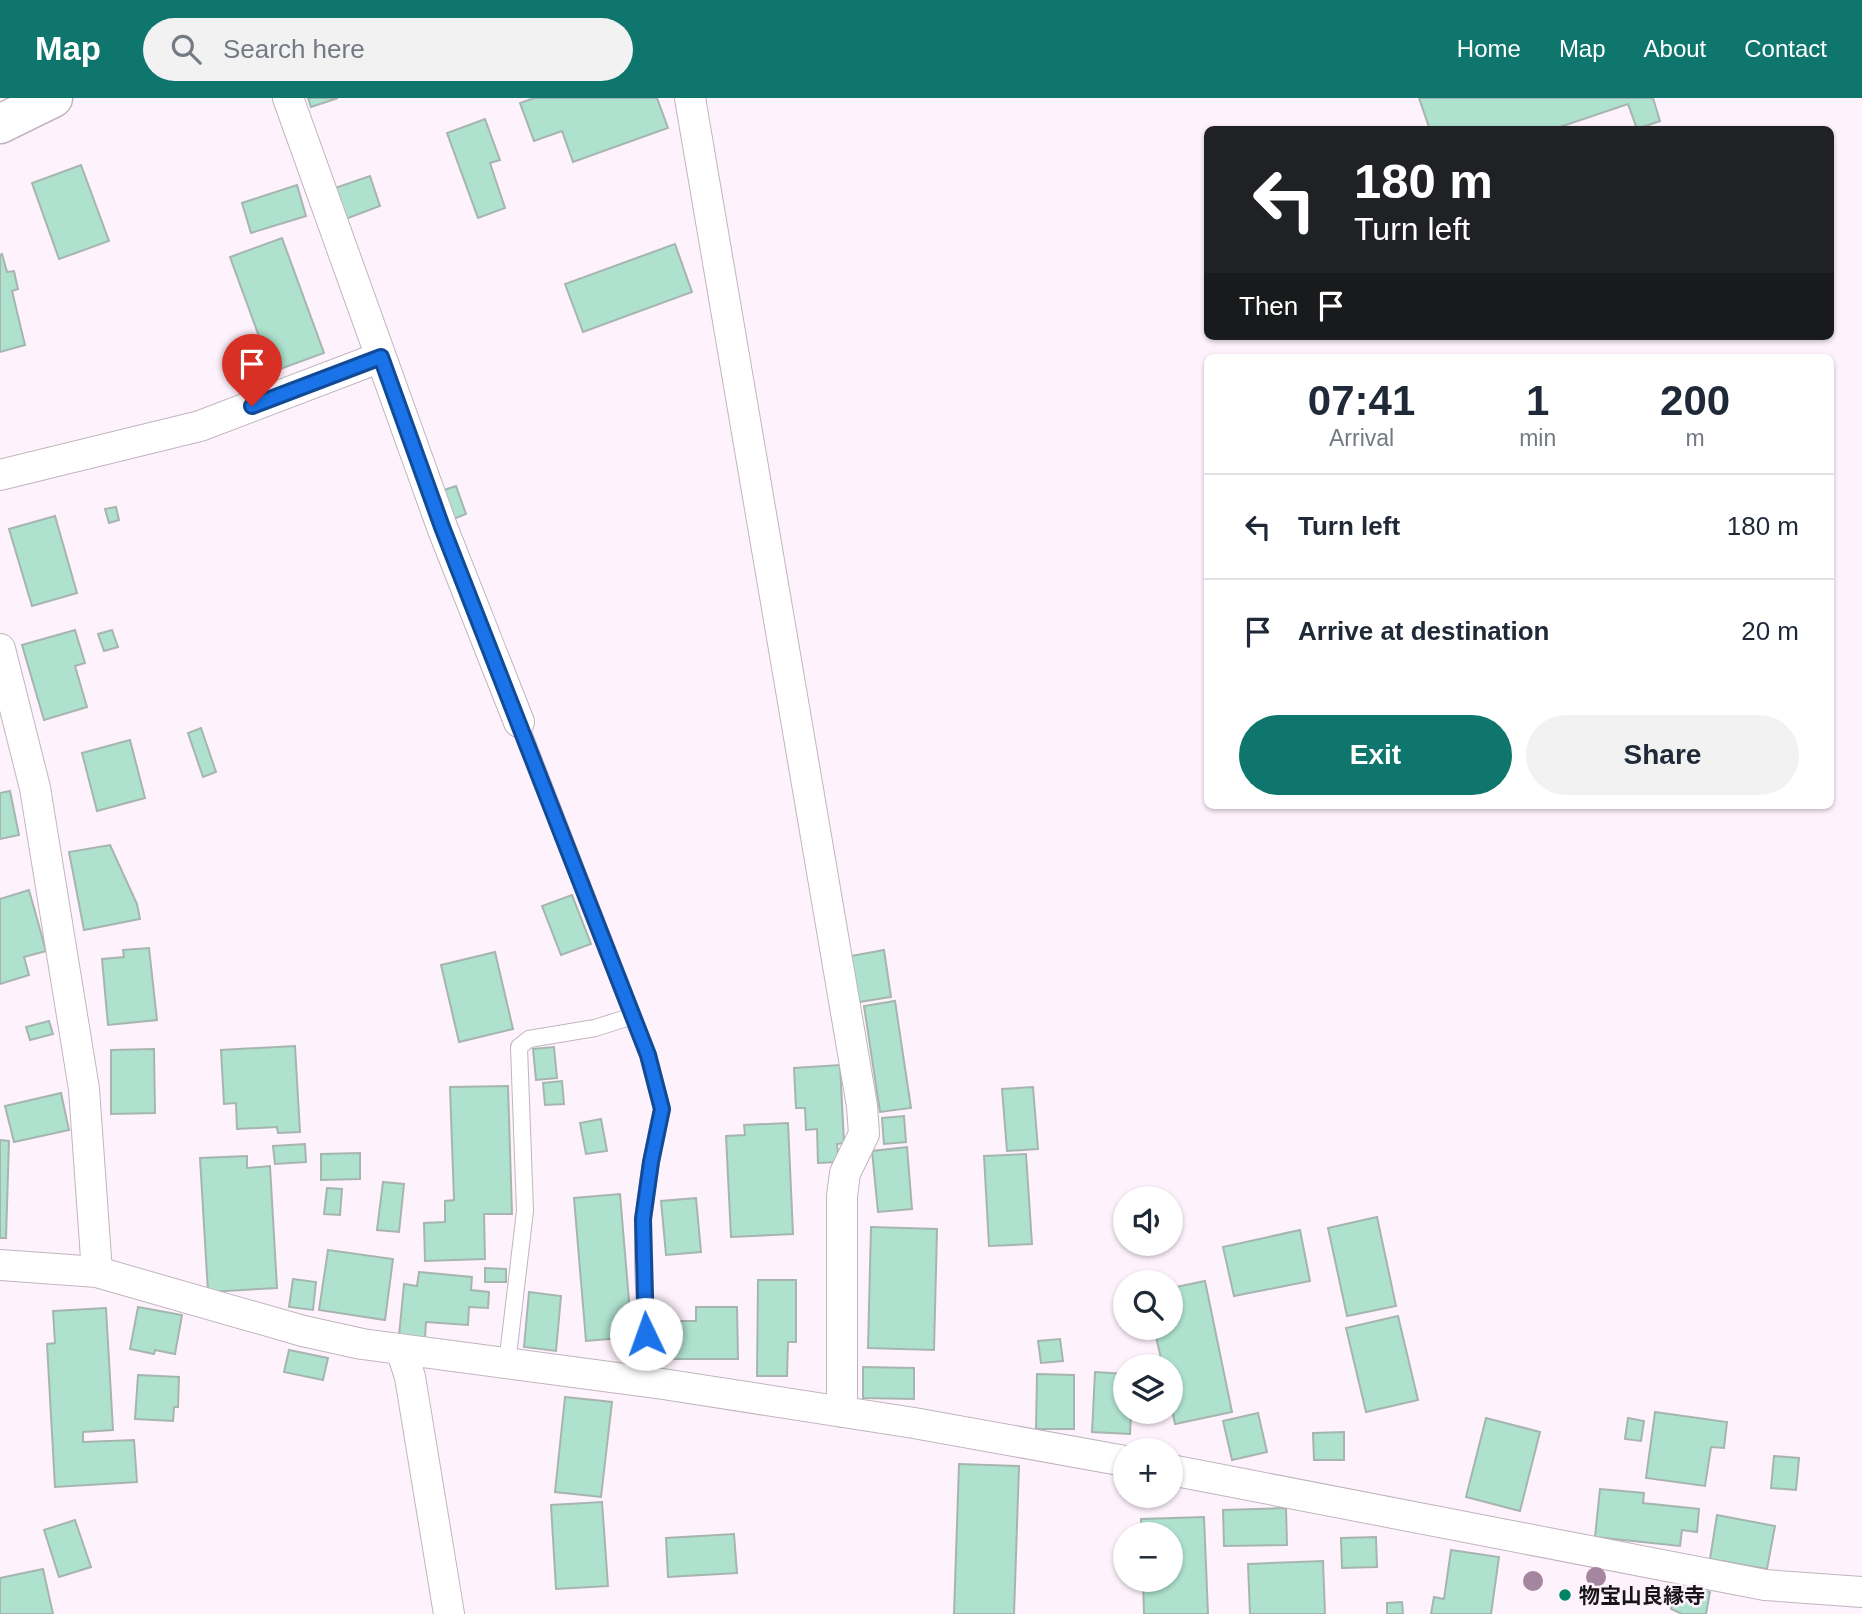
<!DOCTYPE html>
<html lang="en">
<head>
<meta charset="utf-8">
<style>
	:root { --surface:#fff; --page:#f2f2f3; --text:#1f2937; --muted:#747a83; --line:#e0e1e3; --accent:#0f766e }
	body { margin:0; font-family:Arial,"Noto Sans JP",sans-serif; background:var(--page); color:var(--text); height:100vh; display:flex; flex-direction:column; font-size:26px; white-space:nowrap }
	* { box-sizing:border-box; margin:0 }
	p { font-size:23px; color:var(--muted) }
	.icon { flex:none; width:38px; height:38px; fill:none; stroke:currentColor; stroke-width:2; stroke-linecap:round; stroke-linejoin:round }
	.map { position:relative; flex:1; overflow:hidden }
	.panel { position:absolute; left:1204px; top:256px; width:630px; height:455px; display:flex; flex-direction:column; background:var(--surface); border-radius:10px; box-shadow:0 2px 5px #0004 }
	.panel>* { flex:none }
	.hud { position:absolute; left:1204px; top:28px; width:630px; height:214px; border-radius:10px; box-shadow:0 2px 5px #0004; background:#202124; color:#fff; overflow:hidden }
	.tools { position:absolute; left:1113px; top:1088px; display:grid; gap:14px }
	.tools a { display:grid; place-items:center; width:70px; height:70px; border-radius:50%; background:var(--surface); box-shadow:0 2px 5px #0004; font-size:35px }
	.pin { position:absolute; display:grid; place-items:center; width:60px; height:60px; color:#fff; margin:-72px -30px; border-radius:50% 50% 50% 0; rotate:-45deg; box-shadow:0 0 7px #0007 }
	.pin .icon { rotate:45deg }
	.me { position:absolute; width:77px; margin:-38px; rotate:357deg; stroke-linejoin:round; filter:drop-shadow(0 0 5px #0008) }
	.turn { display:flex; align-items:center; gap:24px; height:147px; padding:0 35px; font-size:32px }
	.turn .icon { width:91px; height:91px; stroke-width:2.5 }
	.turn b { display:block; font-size:49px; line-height:60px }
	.then { display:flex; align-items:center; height:66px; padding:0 35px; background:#0003; gap:14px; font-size:26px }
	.eta { display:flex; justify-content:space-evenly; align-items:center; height:119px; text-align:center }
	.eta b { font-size:42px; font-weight:700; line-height:49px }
	.primary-button { display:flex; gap:14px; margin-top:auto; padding:14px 35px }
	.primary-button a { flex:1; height:80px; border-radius:42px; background:var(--accent); color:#fff; font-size:28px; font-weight:700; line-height:80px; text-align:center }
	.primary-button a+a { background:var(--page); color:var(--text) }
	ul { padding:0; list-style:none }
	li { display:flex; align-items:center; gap:21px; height:105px; padding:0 35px; border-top:2px solid var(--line) }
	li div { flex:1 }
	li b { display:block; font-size:26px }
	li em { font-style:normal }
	header { display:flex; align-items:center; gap:42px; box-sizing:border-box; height:98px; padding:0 35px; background:var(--accent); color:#fff }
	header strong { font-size:33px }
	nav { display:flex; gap:38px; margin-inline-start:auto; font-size:24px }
	.search { width:490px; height:63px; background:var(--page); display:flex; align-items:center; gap:18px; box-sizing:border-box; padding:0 24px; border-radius:38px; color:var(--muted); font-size:26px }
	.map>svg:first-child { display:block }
	.building { fill:#aee1ce; stroke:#a6b5af; stroke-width:2 }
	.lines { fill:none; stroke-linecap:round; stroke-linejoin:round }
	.service-casing { stroke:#c1b5bf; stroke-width:18 }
	.minor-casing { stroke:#c1b5bf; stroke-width:32 }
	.secondary-casing { stroke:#c1b5bf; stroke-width:41 }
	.service { stroke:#fff; stroke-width:16 }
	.minor { stroke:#fff; stroke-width:30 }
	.secondary { stroke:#fff; stroke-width:38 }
	.tree { fill:#a486a1 }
	.route-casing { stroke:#114b97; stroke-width:18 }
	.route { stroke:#1a73e8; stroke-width:12 }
	.poi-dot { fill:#008468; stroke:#fef2fc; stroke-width:2.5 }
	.labels { text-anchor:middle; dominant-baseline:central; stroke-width:5; stroke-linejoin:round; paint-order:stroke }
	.poi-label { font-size:21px; font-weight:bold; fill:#181417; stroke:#fef2fc; text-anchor:start }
</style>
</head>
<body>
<header>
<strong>Map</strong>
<div class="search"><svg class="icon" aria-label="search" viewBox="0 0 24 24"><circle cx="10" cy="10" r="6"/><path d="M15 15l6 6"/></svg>Search here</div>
<nav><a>Home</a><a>Map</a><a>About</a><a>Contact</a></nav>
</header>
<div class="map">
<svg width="1862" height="1516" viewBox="0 0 1862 1516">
	<rect width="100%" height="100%" fill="#fef2fc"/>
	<path class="building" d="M 308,0 L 338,0 L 311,9 Z
		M 534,0 L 657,0 L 668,30 L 573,64 L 562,33 L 534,43 L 520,5 Z
		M 1419,0 L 1653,0 L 1660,23 L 1637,31 L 1628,6 L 1551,32 L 1430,32 Z
		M 485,21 L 500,62 L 490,65 L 505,110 L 478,120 L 447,35 Z
		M 81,67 L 109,143 L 59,161 L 32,85 Z
		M 370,78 L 380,108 L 343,122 L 332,91 Z
		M 297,87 L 306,118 L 251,135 L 242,105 Z
		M 282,140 L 324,255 L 272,274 L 230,159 Z
		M 675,146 L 692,194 L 583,234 L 565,186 Z
		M 2,156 L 7,174 L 14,173 L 18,191 L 12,193 L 25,247 L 0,254 L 0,157 Z
		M 456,388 L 466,416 L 451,422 L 441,393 Z
		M 116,409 L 119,422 L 109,425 L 105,411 Z
		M 55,418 L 77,495 L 32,508 L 9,431 Z
		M 75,532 L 85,565 L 75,568 L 87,609 L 44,622 L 22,547 Z
		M 112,532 L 118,549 L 104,553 L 98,536 Z
		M 201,630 L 216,674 L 203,679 L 188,635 Z
		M 130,642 L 145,700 L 97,713 L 82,655 Z
		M 10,693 L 19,737 L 0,741 L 0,695 Z
		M 110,747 L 137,806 L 140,821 L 84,832 L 69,754 Z
		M 29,792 L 46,853 L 24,859 L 29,877 L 0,886 L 0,801 Z
		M 572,797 L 591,846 L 561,857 L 542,808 Z
		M 149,850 L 157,922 L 108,927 L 102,861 L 124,859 L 123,852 Z
		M 884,852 L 891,899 L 859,904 L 851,858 Z
		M 495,854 L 513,931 L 459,944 L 441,867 Z
		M 895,903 L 911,1010 L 880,1014 L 864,908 Z
		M 49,923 L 53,936 L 30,942 L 26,929 Z
		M 295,948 L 300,1034 L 278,1035 L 277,1029 L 237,1031 L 236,1005 L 224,1006 L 221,952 Z
		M 554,949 L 557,980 L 536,982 L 533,951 Z
		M 154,951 L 155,1015 L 111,1016 L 111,952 Z
		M 840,967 L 844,1045 L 837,1046 L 839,1064 L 818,1065 L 817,1031 L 806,1032 L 805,1010 L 796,1010 L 794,970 Z
		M 562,983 L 564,1006 L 545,1007 L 543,985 Z
		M 508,988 L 512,1116 L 484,1116 L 485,1161 L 425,1163 L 424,1125 L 445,1124 L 445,1103 L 454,1102 L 450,989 Z
		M 1033,989 L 1038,1051 L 1007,1053 L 1002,991 Z
		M 61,995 L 69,1032 L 14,1044 L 5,1008 Z
		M 904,1018 L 906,1044 L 884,1046 L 882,1020 Z
		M 601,1021 L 607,1053 L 586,1056 L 580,1025 Z
		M 788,1025 L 793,1136 L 731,1139 L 726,1038 L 745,1037 L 744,1027 Z
		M 0,1042 L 9,1043 L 6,1140 L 0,1140 Z
		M 305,1046 L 306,1064 L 275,1066 L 273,1048 Z
		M 907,1049 L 912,1111 L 878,1114 L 872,1053 Z
		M 360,1055 L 360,1081 L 321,1082 L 321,1056 Z
		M 1026,1056 L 1032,1146 L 989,1148 L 984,1058 Z
		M 247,1058 L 247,1070 L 270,1068 L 277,1190 L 208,1194 L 200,1060 Z
		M 383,1084 L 404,1086 L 399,1134 L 377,1132 Z
		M 327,1090 L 342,1091 L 340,1117 L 324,1116 Z
		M 620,1096 L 632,1239 L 586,1243 L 574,1100 Z
		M 696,1100 L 701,1154 L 666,1157 L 661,1103 Z
		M 1377,1119 L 1396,1208 L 1347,1218 L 1328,1130 Z
		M 871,1129 L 937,1131 L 934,1252 L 868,1250 Z
		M 1300,1132 L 1310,1183 L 1234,1198 L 1223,1149 Z
		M 328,1152 L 393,1161 L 385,1222 L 319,1212 Z
		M 485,1170 L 506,1171 L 506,1184 L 485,1184 Z
		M 419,1174 L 472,1179 L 471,1192 L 489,1194 L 488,1210 L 469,1209 L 468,1227 L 426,1224 L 425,1240 L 399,1238 L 404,1186 L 417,1188 Z
		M 293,1181 L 316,1184 L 313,1212 L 289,1209 Z
		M 758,1182 L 796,1182 L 796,1244 L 788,1244 L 787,1278 L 757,1278 Z
		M 1205,1183 L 1232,1314 L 1175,1326 L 1171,1307 L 1171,1269 L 1163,1269 L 1154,1230 L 1171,1230 L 1171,1190 Z
		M 529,1194 L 561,1198 L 556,1253 L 524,1249 Z
		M 138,1209 L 182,1217 L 175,1256 L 155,1252 L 154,1256 L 130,1251 Z
		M 696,1209 L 737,1209 L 738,1261 L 659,1261 L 658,1223 L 696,1223 Z
		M 106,1210 L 113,1332 L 83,1334 L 83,1344 L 134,1342 L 137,1384 L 55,1389 L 47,1246 L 55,1245 L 53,1213 Z
		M 1398,1218 L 1418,1302 L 1366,1314 L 1346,1230 Z
		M 1060,1241 L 1063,1263 L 1041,1265 L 1038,1243 Z
		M 289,1252 L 328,1260 L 323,1282 L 284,1274 Z
		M 863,1269 L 914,1270 L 914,1301 L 863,1300 Z
		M 1095,1274 L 1125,1276 L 1125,1314 L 1131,1314 L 1130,1336 L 1092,1334 Z
		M 1037,1276 L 1074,1277 L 1074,1331 L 1036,1331 Z
		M 138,1277 L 179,1279 L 178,1309 L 174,1309 L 173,1323 L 135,1321 Z
		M 565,1299 L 612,1304 L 601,1399 L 555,1394 Z
		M 1655,1314 L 1727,1324 L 1724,1350 L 1711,1349 L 1705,1388 L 1646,1380 Z
		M 1258,1315 L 1267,1354 L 1232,1362 L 1223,1323 Z
		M 1486,1320 L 1540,1334 L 1520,1413 L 1466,1399 Z
		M 1628,1320 L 1644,1323 L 1641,1343 L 1625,1341 Z
		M 1344,1334 L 1344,1362 L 1314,1362 L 1313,1335 Z
		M 1774,1358 L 1799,1360 L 1796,1392 L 1771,1390 Z
		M 959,1366 L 1019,1368 L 1014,1516 L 954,1516 Z
		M 1600,1391 L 1644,1395 L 1643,1405 L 1699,1411 L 1697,1434 L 1682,1432 L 1680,1448 L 1595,1439 Z
		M 602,1404 L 608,1488 L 556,1491 L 551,1407 Z
		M 1286,1410 L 1287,1447 L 1224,1448 L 1223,1412 Z
		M 1717,1417 L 1775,1428 L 1767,1471 L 1710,1461 Z
		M 1204,1419 L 1208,1516 L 1144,1516 L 1143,1482 L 1171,1482 L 1171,1437 L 1141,1437 L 1141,1421 Z
		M 75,1422 L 91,1469 L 59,1479 L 44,1432 Z
		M 734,1436 L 737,1475 L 668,1479 L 666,1440 Z
		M 1376,1439 L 1377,1469 L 1342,1470 L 1341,1440 Z
		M 1451,1452 L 1499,1459 L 1491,1516 L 1431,1516 L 1434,1499 L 1444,1501 Z
		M 1323,1463 L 1325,1516 L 1250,1516 L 1248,1466 Z
		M 43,1471 L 53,1516 L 0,1516 L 0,1480 Z
		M 1674,1488 L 1710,1494 L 1706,1516 L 1682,1516 L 1671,1511 Z
		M 1402,1504 L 1403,1516 L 1387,1516 L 1387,1505 Z"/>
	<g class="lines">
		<defs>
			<path id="service" d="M 519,624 L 648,957 L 662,1011 L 651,1064 L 643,1121 L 643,1165 L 648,1284
				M 507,1266 L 525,1113 L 519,949 L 529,941 L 595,930 L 633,918"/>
			<path id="minor" d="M 288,0 L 442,429 L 519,624
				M 690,0 L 862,1008 L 864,1036 L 845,1075 L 842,1098 L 842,1314
				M 0,377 L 200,328 L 381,259
				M 0,551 L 35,690 L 84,991 L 97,1174
				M 0,1167 L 97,1174 L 303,1233 L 362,1246 L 663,1286 L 914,1325 L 1125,1363
				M 401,1251 L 410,1279 L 449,1516
				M 1171,1372 L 1765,1487 L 1862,1494"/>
			<path id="secondary" d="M 0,26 L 53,0"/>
		</defs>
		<use href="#service" class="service-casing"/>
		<use href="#minor" class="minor-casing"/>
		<use href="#secondary" class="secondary-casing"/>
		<use href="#service" class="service"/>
		<use href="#minor" class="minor"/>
		<use href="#secondary" class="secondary"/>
	</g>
	<g class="tree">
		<circle cx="1596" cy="1479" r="10"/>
		<circle cx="1533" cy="1483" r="10"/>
	</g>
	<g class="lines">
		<defs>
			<path id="route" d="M 252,308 L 381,259 L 442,429 L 648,957 L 662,1011 L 651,1064 L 643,1121 L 646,1236"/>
		</defs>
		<use href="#route" class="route-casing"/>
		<use href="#route" class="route"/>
	</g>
	<circle class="poi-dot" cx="1565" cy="1497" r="7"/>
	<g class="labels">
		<g class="poi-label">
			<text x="1579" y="1497">物宝山良縁寺</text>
		</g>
	</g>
</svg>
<div class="tools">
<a><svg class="icon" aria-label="sound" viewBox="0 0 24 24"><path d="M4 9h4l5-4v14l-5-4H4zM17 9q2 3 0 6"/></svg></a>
<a><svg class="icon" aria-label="search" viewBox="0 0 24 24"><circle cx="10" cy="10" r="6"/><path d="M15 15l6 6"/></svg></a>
<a><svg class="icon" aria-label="layers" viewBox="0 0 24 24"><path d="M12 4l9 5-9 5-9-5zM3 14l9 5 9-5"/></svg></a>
<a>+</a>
<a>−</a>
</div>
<div class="pin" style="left:252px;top:308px;background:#d93025"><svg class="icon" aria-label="arrive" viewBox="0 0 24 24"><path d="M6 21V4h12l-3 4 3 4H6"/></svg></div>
<svg class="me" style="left:646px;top:1236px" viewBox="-20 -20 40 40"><circle r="19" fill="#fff"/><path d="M0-13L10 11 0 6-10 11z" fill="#1a73e8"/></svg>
<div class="hud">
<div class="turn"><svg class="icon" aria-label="left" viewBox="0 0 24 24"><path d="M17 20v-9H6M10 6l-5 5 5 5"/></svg><div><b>180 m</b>Turn left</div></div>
<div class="then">Then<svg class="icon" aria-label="arrive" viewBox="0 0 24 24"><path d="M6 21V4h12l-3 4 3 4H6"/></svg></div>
</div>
<section class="panel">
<div class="eta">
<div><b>07:41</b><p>Arrival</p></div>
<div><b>1</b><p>min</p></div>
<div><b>200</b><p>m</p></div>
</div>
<ul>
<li><svg class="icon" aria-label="left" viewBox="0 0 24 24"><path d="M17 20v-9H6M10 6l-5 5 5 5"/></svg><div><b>Turn left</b></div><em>180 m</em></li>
<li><svg class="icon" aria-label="arrive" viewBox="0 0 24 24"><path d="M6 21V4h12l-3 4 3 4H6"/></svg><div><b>Arrive at destination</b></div><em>20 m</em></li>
</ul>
<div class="primary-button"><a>Exit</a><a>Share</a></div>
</section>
</div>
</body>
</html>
